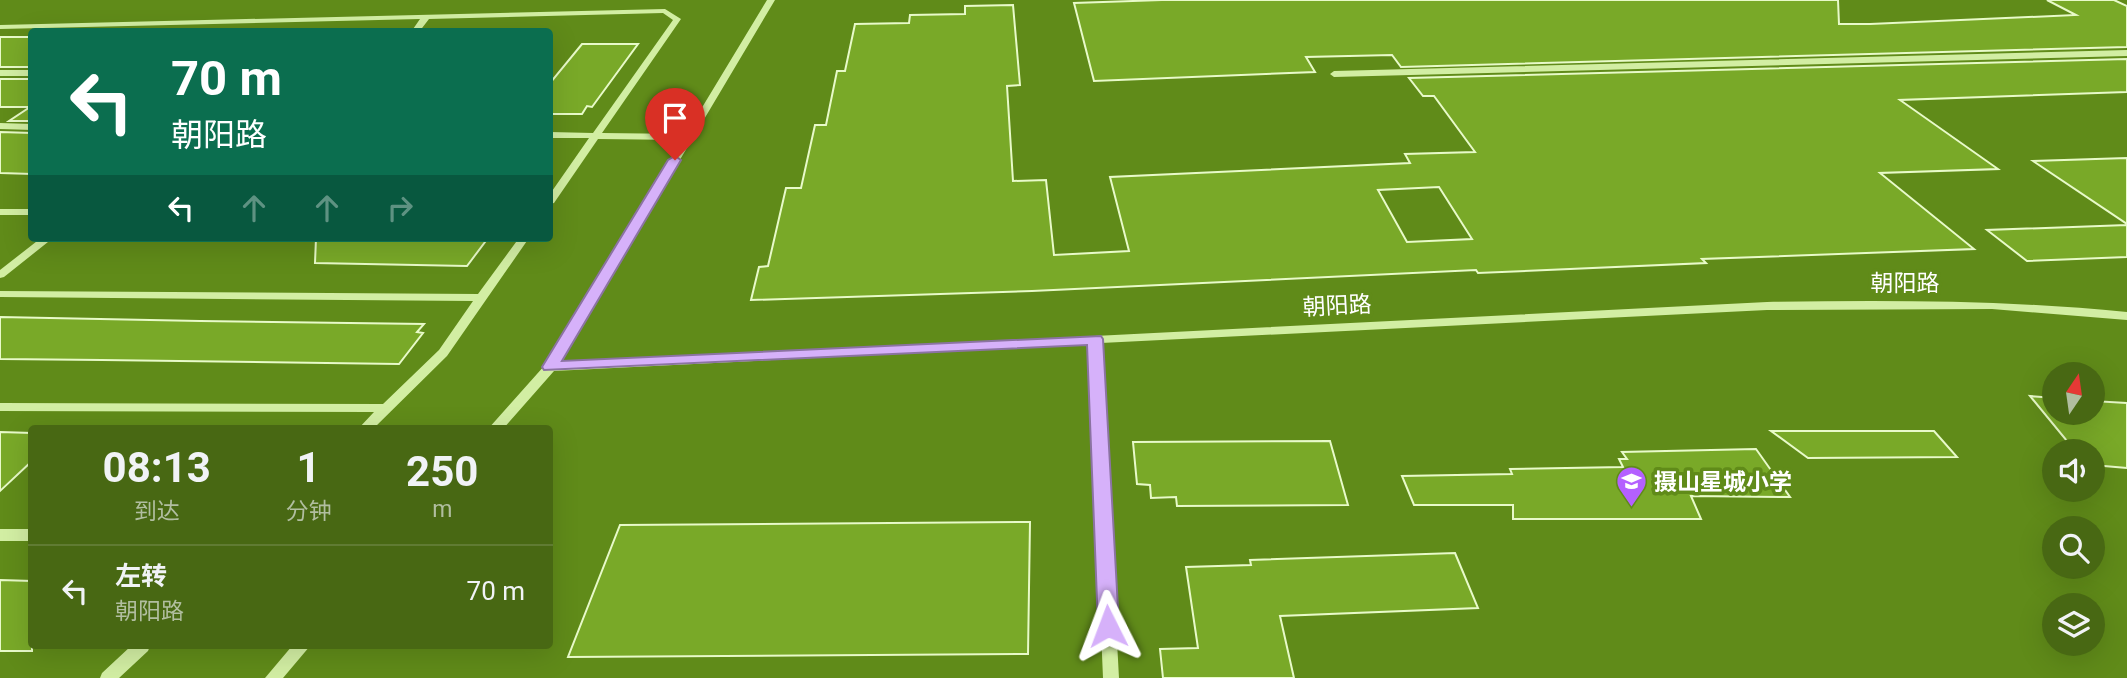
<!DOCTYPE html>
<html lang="zh">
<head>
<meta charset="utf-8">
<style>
	:root { --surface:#486813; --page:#4f6e1c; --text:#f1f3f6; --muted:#b1bea0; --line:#607b33 }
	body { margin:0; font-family:Roboto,"Noto Sans SC",sans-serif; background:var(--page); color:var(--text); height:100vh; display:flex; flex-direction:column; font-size:26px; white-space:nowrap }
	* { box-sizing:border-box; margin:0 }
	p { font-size:23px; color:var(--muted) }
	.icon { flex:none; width:38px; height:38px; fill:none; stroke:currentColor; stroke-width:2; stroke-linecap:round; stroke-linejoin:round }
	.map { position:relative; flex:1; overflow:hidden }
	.details { position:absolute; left:28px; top:425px; width:525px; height:224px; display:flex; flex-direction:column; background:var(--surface); border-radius:7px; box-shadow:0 7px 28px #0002 }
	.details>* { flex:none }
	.hud { position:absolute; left:28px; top:28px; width:525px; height:214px; border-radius:7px; box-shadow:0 7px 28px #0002; background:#0b6e4f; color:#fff; overflow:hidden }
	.needle { width:46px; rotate:13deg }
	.buttons { position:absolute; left:2042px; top:362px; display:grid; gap:14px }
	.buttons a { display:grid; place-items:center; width:63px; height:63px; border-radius:50%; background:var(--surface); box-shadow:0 7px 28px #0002; font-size:35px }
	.pin { position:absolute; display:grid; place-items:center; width:60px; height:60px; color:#fff; margin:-72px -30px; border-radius:50% 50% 50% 0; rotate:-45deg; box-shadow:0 0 7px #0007 }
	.pin .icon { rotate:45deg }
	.me { position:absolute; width:77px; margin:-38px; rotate:357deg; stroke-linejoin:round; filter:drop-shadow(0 0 5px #0008) }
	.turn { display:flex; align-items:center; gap:24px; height:147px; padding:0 28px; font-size:32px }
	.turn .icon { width:91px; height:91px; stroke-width:2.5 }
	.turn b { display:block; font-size:49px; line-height:60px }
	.lanes { display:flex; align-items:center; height:66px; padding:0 28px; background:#0003; justify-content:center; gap:35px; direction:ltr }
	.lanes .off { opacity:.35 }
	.eta { display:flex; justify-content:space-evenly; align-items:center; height:119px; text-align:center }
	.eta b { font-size:42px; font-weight:700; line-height:49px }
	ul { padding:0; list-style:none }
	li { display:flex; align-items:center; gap:21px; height:91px; padding:0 28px; border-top:2px solid var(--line) }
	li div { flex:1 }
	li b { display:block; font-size:26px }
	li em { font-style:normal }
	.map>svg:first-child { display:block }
	.building { fill:#79a928; stroke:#e8fac9; stroke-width:2; fill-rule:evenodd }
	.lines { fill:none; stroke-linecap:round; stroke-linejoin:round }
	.minor { fill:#d2eea3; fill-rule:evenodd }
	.route { fill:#d6b1fa; stroke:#8b73a2; stroke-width:2 }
	.labels { text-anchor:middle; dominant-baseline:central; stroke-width:7; stroke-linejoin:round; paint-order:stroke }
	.street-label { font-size:23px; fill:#fff; stroke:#608b19 }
	.poi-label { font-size:23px; font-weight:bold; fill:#fff; stroke:#608b19; text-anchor:start }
</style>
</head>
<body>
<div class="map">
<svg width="2127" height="678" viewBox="0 0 2127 678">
	<rect width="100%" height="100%" fill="#608b19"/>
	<path class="building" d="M 1162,0 L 1838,0 L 1839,24 L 1870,24 L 2076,15 L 2047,0 L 2114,0 L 2127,6 L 2127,47 L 1401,67 L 1392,55 L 1306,57 L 1315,72 L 1094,81 L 1074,3 Z
		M 1013,5 L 1020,85 L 1007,86 L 1013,181 L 1046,180 L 1054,255 L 1129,251 L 1110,177 L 1410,163 L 1405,154 L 1475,152 L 1434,96 L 1423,96 L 1409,78 L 2127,59 L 2127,92 L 1900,100 L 1998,169 L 1880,173 L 1974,249 L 1702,259 L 1706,263 L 1478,273 L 1476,270 L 1032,291 L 751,300 L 759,267 L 768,266 L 786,188 L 801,188 L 815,125 L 826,125 L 837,71 L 845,71 L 855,24 L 909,23 L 910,15 L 965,14 L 965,6 ZM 1439,187 L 1472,239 L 1407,242 L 1378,190 Z
		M 0,37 L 32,37 L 32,67 L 0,67 Z
		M 582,44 L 638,44 L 592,107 L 587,106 L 582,114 L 550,114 L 550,83 Z
		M 0,79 L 32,79 L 32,121 L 9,121 L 30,107 L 0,107 Z
		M 0,132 L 32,133 L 32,174 L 0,173 Z
		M 2127,158 L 2127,224 L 2033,161 Z
		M 2127,225 L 2127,257 L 2027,261 L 1987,230 Z
		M 316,238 L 488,238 L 467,266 L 315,263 Z
		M 0,317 L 200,321 L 424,324 L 417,332 L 423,333 L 399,364 L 102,360 L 0,359 Z
		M 2030,396 L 2054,398 L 2054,413 L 2093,413 L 2093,401 L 2127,403 L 2127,468 L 2093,465 L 2093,452 L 2076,452 Z
		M 1771,431 L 1934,431 L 1957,457 L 1808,458 Z
		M 0,432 L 32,433 L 32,461 L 0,491 Z
		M 1330,441 L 1348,505 L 1177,506 L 1176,497 L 1151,498 L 1150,485 L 1137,484 L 1133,442 Z
		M 1756,449 L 1790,497 L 1691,496 L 1701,519 L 1513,519 L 1513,505 L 1414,505 L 1402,476 L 1512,474 L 1510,469 L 1623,467 L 1619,459 L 1627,459 L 1622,452 Z
		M 1030,522 L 1028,654 L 568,657 L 620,525 Z
		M 1455,553 L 1478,608 L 1280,616 L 1294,678 L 1163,678 L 1160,649 L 1198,648 L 1186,567 L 1251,565 L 1250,560 Z
		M 0,580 L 32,581 L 32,651 L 0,651 Z"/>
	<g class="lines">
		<path class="minor" d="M 767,0 L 775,0 L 559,363 L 1767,302 C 1887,300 2007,300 2127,312 L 2127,320 L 1992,309 L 1767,310 L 1101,343 L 1119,678 L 1103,678 L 1089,344 L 554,371 L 503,429 L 488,429 L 545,365 L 682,140 L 598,139 L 554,203 L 550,204 L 550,194 L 589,138 L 550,138 L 550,132 L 593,133 L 673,20 L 663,13 L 429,19 L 419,32 L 411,32 L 420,19 L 0,29 L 0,25 L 665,9 L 681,19 L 602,133 L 686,134 Z
			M 2127,50 L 2127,56 L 1334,77 L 1330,74 L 1334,71 Z
			M 0,70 L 32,70 L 32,76 L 0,76 Z
			M 0,123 L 32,124 L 32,130 L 0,129 Z
			M 0,209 L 32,209 L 32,215 L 0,215 Z
			M 41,238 L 53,238 L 4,277 L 0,278 L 0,270 Z
			M 519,238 L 529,238 L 447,356 L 373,429 L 358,429 L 374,412 L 0,411 L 0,403 L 383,404 L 439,350 L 473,301 L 0,297 L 0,291 L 478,294 Z
			M 0,529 L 32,529 L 32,541 L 0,541 Z
			M 131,646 L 150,646 L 148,651 L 119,678 L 100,678 L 102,673 Z
			M 292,646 L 310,646 L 283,678 L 265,678 Z"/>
	</g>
	<path class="route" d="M 675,156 L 681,160 L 562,361 L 1101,336 L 1103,339 L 1119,626 L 1116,632 L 1108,634 L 1101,632 L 1098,626 L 1087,345 L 544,370 L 542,367 L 668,160 Z"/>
	<defs>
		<symbol id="school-pin" viewBox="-11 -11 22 30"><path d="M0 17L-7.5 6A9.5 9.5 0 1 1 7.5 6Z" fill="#b460ff" stroke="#608b19"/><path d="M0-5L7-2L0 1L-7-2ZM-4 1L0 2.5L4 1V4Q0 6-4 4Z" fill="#fff"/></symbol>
	</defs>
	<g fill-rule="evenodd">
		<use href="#school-pin" x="1614" y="464" width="35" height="47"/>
	</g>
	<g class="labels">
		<g class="street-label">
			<text x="1905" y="283">朝阳路</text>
			<text transform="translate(1337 306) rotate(-3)">朝阳路</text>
		</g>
		<g class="poi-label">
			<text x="1654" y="482">摄山星城小学</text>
		</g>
	</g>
</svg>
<div class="buttons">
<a><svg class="needle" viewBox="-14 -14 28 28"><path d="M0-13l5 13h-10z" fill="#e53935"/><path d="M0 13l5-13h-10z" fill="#b1bea0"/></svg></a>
<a><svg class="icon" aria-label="sound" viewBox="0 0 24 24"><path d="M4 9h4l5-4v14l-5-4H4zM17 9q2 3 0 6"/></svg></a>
<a><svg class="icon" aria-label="search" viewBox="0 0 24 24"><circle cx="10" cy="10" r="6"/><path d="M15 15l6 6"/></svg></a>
<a><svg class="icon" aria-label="layers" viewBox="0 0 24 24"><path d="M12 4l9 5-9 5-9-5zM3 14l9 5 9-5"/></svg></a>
</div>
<div class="pin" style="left:675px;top:160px;background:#d93025"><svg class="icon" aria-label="arrive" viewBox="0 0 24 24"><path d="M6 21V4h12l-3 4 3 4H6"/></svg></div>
<svg class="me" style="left:1108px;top:626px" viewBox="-20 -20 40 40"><path d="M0-17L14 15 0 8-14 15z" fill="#d6b1fa" stroke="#fff" stroke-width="4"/></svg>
<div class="hud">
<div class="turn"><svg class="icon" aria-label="left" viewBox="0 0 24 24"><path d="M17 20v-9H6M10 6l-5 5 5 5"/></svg><div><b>70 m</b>朝阳路</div></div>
<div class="lanes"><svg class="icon" aria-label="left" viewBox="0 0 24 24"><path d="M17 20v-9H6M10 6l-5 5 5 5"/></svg><svg class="icon off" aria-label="ahead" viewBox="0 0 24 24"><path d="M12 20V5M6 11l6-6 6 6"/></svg><svg class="icon off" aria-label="ahead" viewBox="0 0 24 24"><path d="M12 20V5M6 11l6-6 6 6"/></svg><svg class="icon off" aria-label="right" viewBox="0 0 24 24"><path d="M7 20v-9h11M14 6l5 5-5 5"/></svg></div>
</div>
<section class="details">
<div class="eta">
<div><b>08:13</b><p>到达</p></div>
<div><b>1</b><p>分钟</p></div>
<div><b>250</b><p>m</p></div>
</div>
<ul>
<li><svg class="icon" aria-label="left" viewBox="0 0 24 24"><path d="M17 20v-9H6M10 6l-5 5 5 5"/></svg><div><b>左转</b><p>朝阳路</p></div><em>70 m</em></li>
</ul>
</section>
</div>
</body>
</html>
